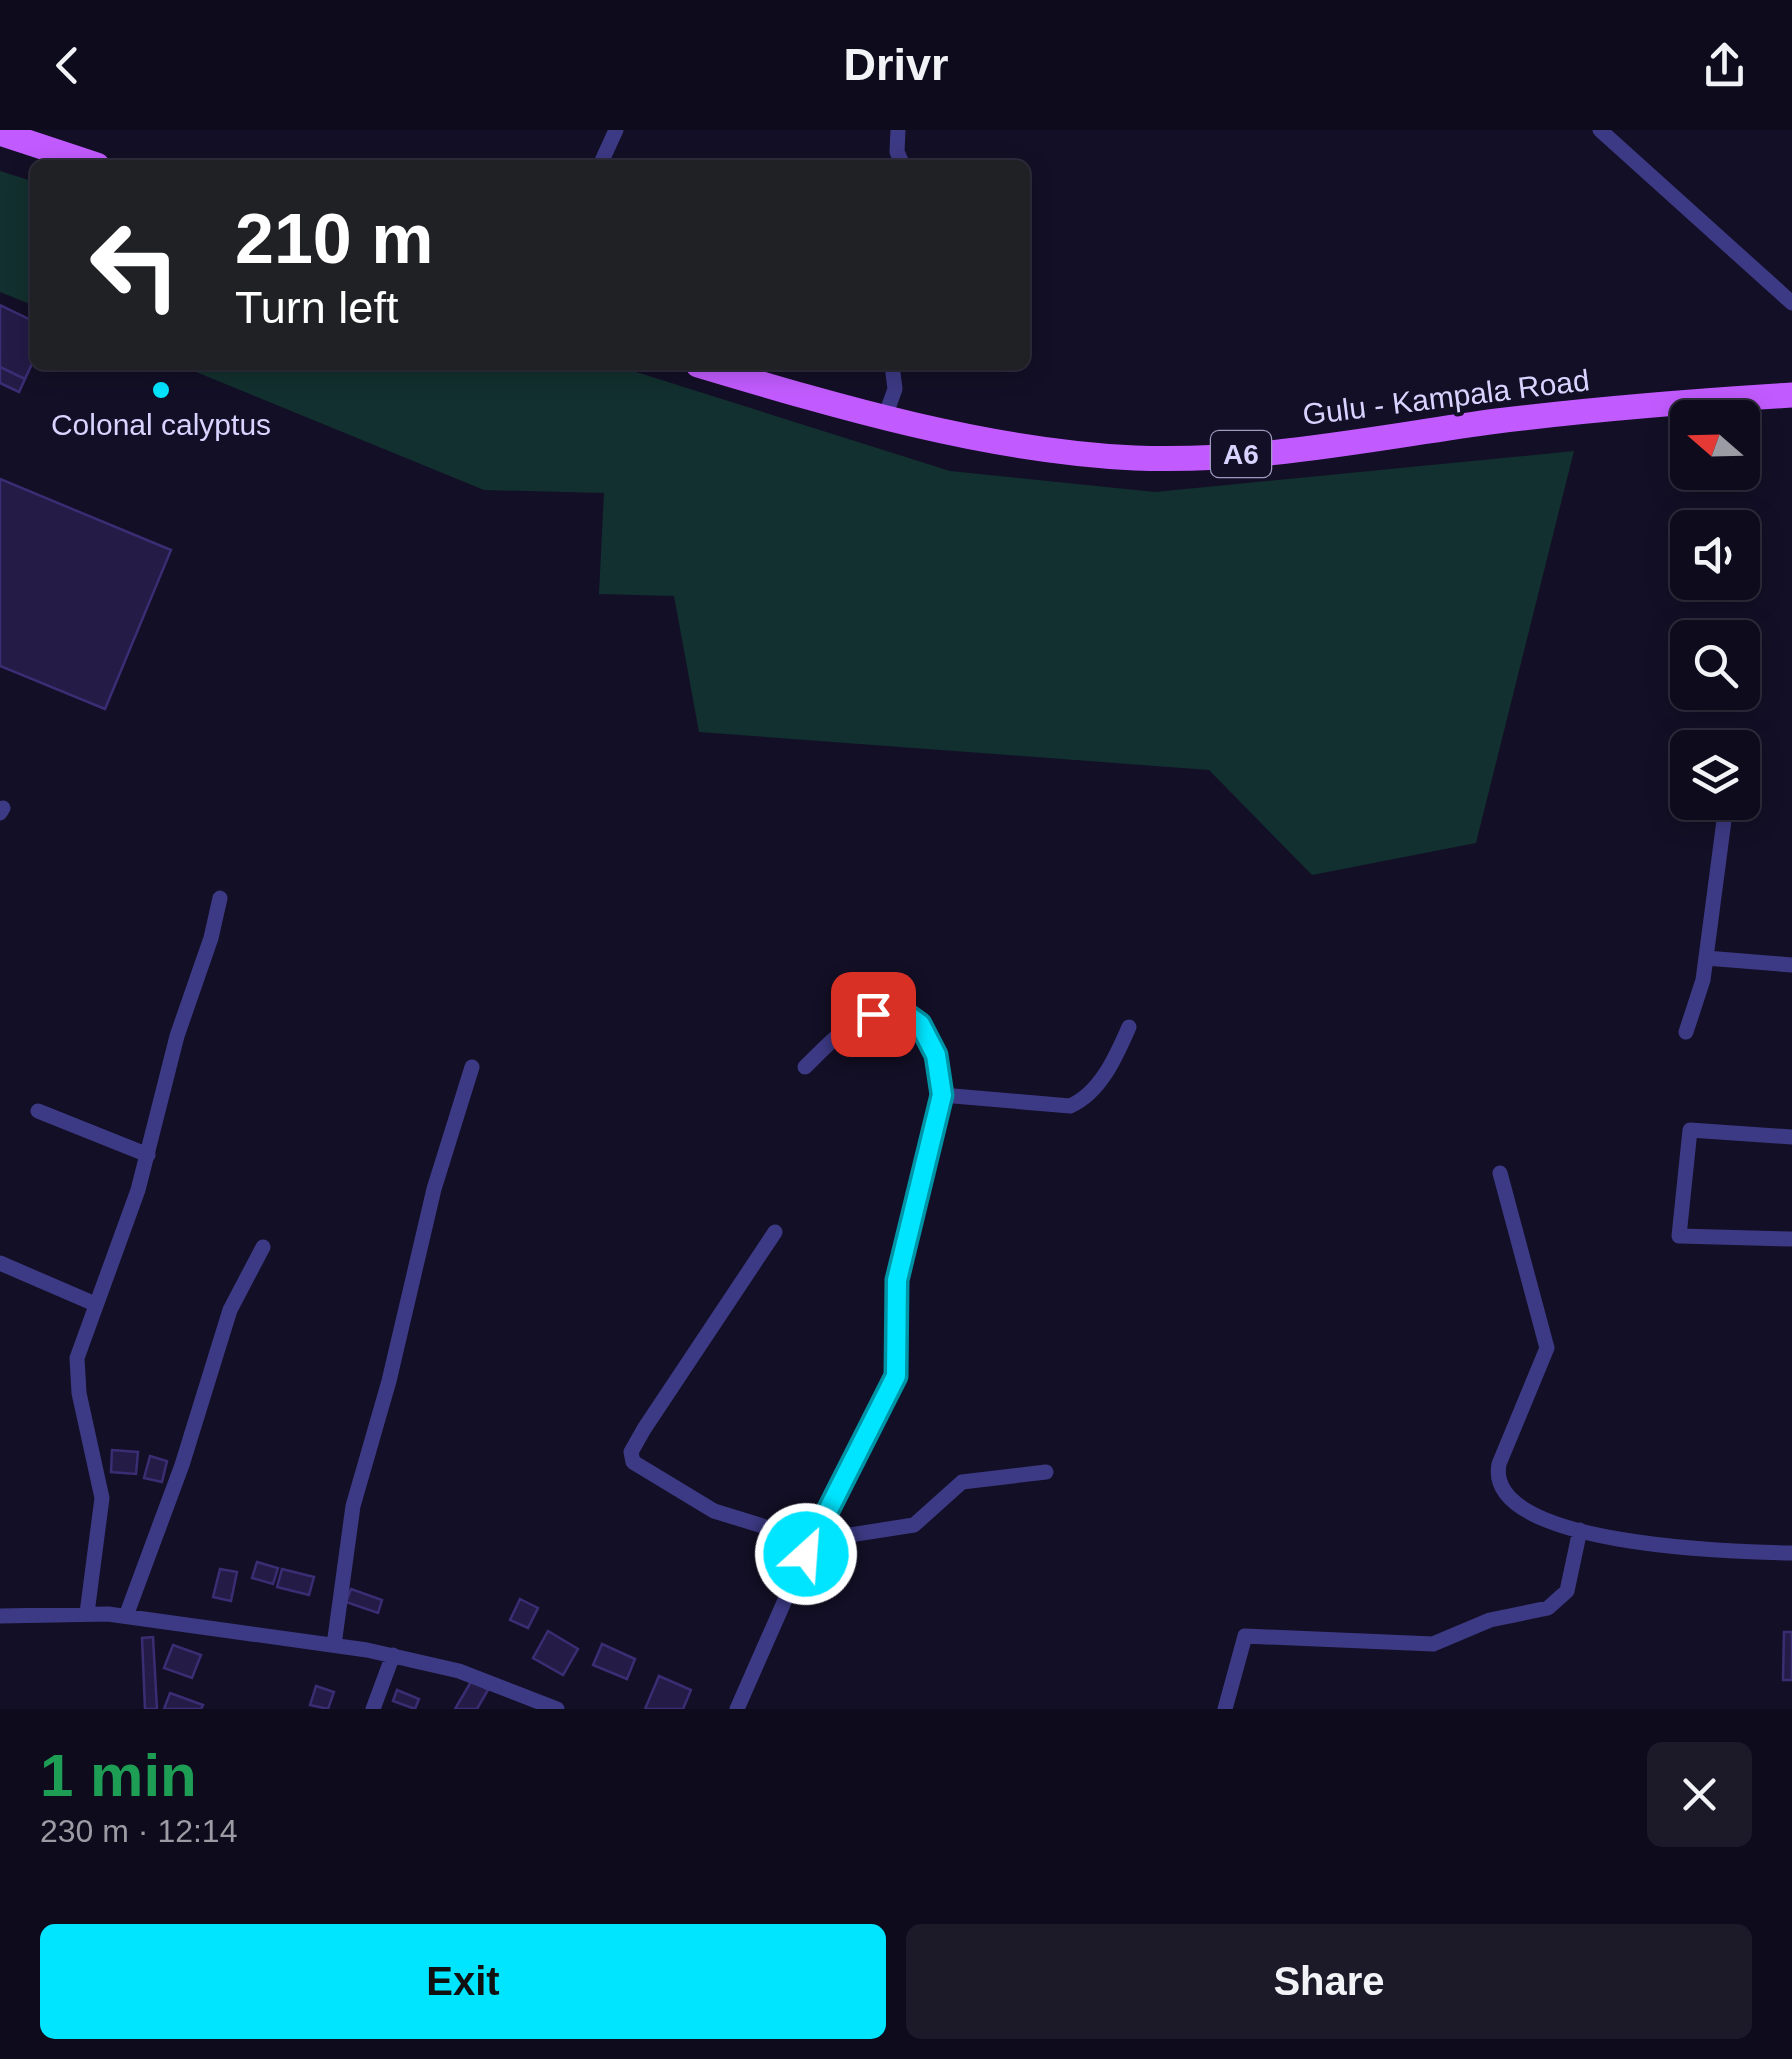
<!DOCTYPE html>
<html lang="en">
<head>
<meta charset="utf-8">
<style>
	:root { --surface:#0e0b1c; --page:#1c1929; --text:#f1f3f6; --muted:#9b9ba3; --line:#2e2b3b; --accent:#00e5ff }
	body { margin:0; font-family:Helvetica,sans-serif; background:var(--page); color:var(--text); height:100vh; display:flex; flex-direction:column; font-size:38px; white-space:nowrap }
	* { box-sizing:border-box; margin:0 }
	p { font-size:32px; color:var(--muted) }
	.icon { flex:none; width:55px; height:55px; fill:none; stroke:currentColor; stroke-width:2; stroke-linecap:round; stroke-linejoin:round }
	.map { position:relative; height:1579px; overflow:hidden }
	.panel { display:flex; flex-direction:column; background:var(--surface); flex:1 }
	.panel>* { flex:none }
	.guide { position:absolute; left:30px; top:30px; width:1000px; height:210px; border-radius:15px; box-shadow:0 5px 25px #0003,0 0 0 2px var(--line); background:#202124; color:#fff; overflow:hidden }
	.needle { width:65px; rotate:290deg }
	.fabs { position:absolute; left:1670px; top:270px; display:grid; gap:20px }
	.fabs a { display:grid; place-items:center; width:90px; height:90px; border-radius:15px; background:var(--surface); box-shadow:0 5px 25px #0003,0 0 0 2px var(--line); font-size:50px }
	.pin { position:absolute; display:grid; place-items:center; width:85px; height:85px; color:#fff; margin:-42px; border-radius:20px; box-shadow:0 5px 15px #0006 }
	.me { position:absolute; width:110px; margin:-55px; rotate:26deg; stroke-linejoin:round; filter:drop-shadow(0 0 8px #0008) }
	.turn { display:flex; align-items:center; gap:35px; height:210px; padding:0 40px; font-size:45px }
	.turn .icon { width:130px; height:130px; stroke-width:2.5 }
	.turn b { display:block; font-size:70px; line-height:85px }
	.round { display:grid; place-items:center; flex:none; width:105px; height:105px; border-radius:15px; background:var(--page) }
	.summary { display:flex; align-items:center; justify-content:space-between; height:170px; padding:0 40px }
	h1 { font-size:60px; font-weight:700; line-height:75px; color:#1e9e55 }
	.cta { display:flex; gap:20px; margin-top:auto; padding:20px 40px }
	.cta a { flex:1; height:115px; border-radius:15px; background:var(--accent); color:#111; font-size:40px; font-weight:700; line-height:115px; text-align:center }
	.cta a+a { background:var(--page); color:var(--text) }
	header { display:flex; justify-content:space-between; align-items:center; height:130px; padding:0 40px; background:var(--surface); font-size:45px; font-weight:700 }
	.map>svg:first-child { display:block }
	.green { fill:#12302f }
	.building { fill:#241b47; stroke:#3b2d73; stroke-width:2.5 }
	.lines { fill:none; stroke-linecap:round; stroke-linejoin:round }
	.street { stroke:#3d3a85; stroke-width:15 }
	.primary { stroke:#c25bff; stroke-width:25 }
	.route-casing { stroke:#0095a6; stroke-width:25 }
	.route { stroke:#00e5ff; stroke-width:18 }
	.poi-dot { fill:#00e5ff; stroke:#130f26; stroke-width:4 }
	.labels { text-anchor:middle; dominant-baseline:central; stroke-width:8; stroke-linejoin:round; paint-order:stroke }
	.shield { fill:#130f26; stroke:#9e99be; stroke-width:2.5 }
	.shield-label { font-size:28px; font-weight:bold; fill:#d9d4ff }
	.street-label { font-size:30px; fill:#d9d4ff; stroke:#130f26 }
	.poi-label { font-size:30px; fill:#d9d4ff; stroke:#130f26 }
</style>
</head>
<body>
<header><svg class="icon" aria-label="back" viewBox="0 0 24 24"><path d="M15 5l-7 7 7 7"/></svg>Drivr<svg class="icon" aria-label="share" viewBox="0 0 24 24"><path d="M12 15V3M7 8l5-5 5 5M5 13v7h14v-7"/></svg></header>
<div class="map">
<svg width="1792" height="1579" viewBox="0 0 1792 1579">
	<rect width="100%" height="100%" fill="#130f26"/>
	<path class="green" d="M 0,41 L 35,52 L 35,176 L 0,162 Z
		M 179,235 L 614,235 L 950,341 L 1155,362 L 1574,321 L 1476,713 L 1312,745 L 1209,640 L 699,602 L 674,466 L 599,464 L 604,363 L 484,360 Z"/>
	<path class="building" d="M 0,175 L 35,192 L 35,227 L 25,249 L 0,237 Z
		M 0,237 L 25,249 L 19,262 L 0,253 Z
		M 0,349 L 171,420 L 105,579 L 0,536 Z
		M 112,1320 L 138,1322 L 136,1344 L 111,1342 Z
		M 150,1326 L 167,1331 L 162,1352 L 144,1348 Z
		M 257,1432 L 278,1438 L 273,1454 L 252,1448 Z
		M 220,1439 L 237,1442 L 231,1471 L 213,1467 Z
		M 282,1439 L 314,1447 L 309,1465 L 277,1457 Z
		M 351,1459 L 382,1470 L 378,1483 L 346,1472 Z
		M 520,1469 L 538,1478 L 528,1498 L 510,1490 Z
		M 548,1501 L 578,1519 L 563,1545 L 533,1528 Z
		M 1784,1502 L 1792,1502 L 1792,1550 L 1783,1550 Z
		M 153,1507 L 157,1579 L 145,1579 L 142,1508 Z
		M 602,1514 L 635,1529 L 627,1549 L 593,1535 Z
		M 173,1515 L 201,1525 L 192,1548 L 164,1538 Z
		M 659,1546 L 691,1560 L 683,1579 L 645,1579 Z
		M 472,1550 L 488,1560 L 477,1579 L 455,1579 Z
		M 316,1556 L 334,1562 L 328,1579 L 310,1575 Z
		M 397,1560 L 419,1569 L 415,1579 L 393,1571 Z
		M 170,1563 L 203,1575 L 201,1579 L 164,1579 Z"/>
	<g class="lines">
		<path class="street" d="M 898,0 L 897,22 L 903,35
			M 1600,0 L 1792,173
			M 600,35 L 616,0
			M 876,285 L 887,281 L 895,259 L 892,235
			M 0,683 L 3,678
			M 1706,828 L 1792,835
			M 1686,902 L 1703,850 L 1725,683
			M 942,965 L 1070,976 C 1100,963 1116,927 1129,897
			M 38,981 L 148,1025
			M 1792,1007 L 1690,1000 L 1679,1106 L 1792,1109
			M 1500,1043 L 1547,1218 L 1499,1334 C 1483,1417 1739,1422 1792,1423
			M 775,1102 L 644,1299 L 631,1322 L 633,1332 L 714,1381 L 811,1411 L 914,1395 L 962,1352 L 1046,1342
			M 0,1133 L 95,1174
			M 87,1483 L 102,1368 L 79,1263 L 77,1228 L 138,1060 L 177,906 L 211,808 L 220,768
			M 0,1486 L 108,1484 L 367,1520 L 459,1541 L 557,1579
			M 126,1486 L 182,1335 L 230,1180 L 263,1117
			M 334,1515 L 353,1376 L 389,1251 L 434,1059 L 472,937
			M 373,1579 L 393,1525
			M 737,1579 L 811,1411 L 875,1294 L 898,1239 L 897,1150 L 942,965 L 930,908 L 906,884 C 861,875 834,909 805,937
			M 1225,1579 L 1245,1506 L 1433,1514 L 1490,1490 L 1548,1478 L 1567,1461 L 1580,1400"/>
		<path class="primary" d="M 0,3 L 97,35
			M 698,235 C 839,277 987,321 1135,328 C 1257,333 1377,307 1497,291 C 1595,279 1694,271 1792,265"/>
	</g>
	<g class="lines">
		<defs>
			<path id="route" d="M 806,1424 L 896,1246 L 897,1150 L 942,965 L 936,925 L 920,894 L 906,884 L 873,884"/>
		</defs>
		<use href="#route" class="route-casing"/>
		<use href="#route" class="route"/>
	</g>
	<circle class="poi-dot" cx="161" cy="260" r="10"/>
	<g class="labels">
		<rect class="shield" x="1211" y="301" width="60" height="46" rx="8"/>
		<g class="shield-label">
			<text x="1241" y="324">A6</text>
		</g>
		<g class="street-label">
			<text transform="translate(1446 267) rotate(-7)">Gulu - Kampala Road</text>
		</g>
		<g class="poi-label">
			<text x="161" y="294">Colonal calyptus</text>
		</g>
	</g>
</svg>
<div class="fabs">
<a><svg class="needle" viewBox="-14 -14 28 28"><path d="M0-13l5 13h-10z" fill="#e53935"/><path d="M0 13l5-13h-10z" fill="#9b9ba3"/></svg></a>
<a><svg class="icon" aria-label="sound" viewBox="0 0 24 24"><path d="M4 9h4l5-4v14l-5-4H4zM17 9q2 3 0 6"/></svg></a>
<a><svg class="icon" aria-label="search" viewBox="0 0 24 24"><circle cx="10" cy="10" r="6"/><path d="M15 15l6 6"/></svg></a>
<a><svg class="icon" aria-label="layers" viewBox="0 0 24 24"><path d="M12 4l9 5-9 5-9-5zM3 14l9 5 9-5"/></svg></a>
</div>
<div class="pin" style="left:873px;top:884px;background:#d93025"><svg class="icon" aria-label="arrive" viewBox="0 0 24 24"><path d="M6 21V4h12l-3 4 3 4H6"/></svg></div>
<svg class="me" style="left:806px;top:1424px" viewBox="-20 -20 40 40"><circle r="17" fill="#00e5ff" stroke="#fff" stroke-width="3"/><path d="M0-11L8 9 0 5-8 9z" fill="#fff"/></svg>
<div class="guide">
<div class="turn"><svg class="icon" aria-label="left" viewBox="0 0 24 24"><path d="M17 20v-9H6M10 6l-5 5 5 5"/></svg><div><b>210 m</b>Turn left</div></div>
</div>
</div>
<section class="panel">
<div class="summary"><div><h1>1 min</h1><p>230 m · 12:14</p></div><a class="round"><svg class="icon" aria-label="close" viewBox="0 0 24 24"><path d="M6 6l12 12M18 6L6 18"/></svg></a></div>
<div class="cta"><a>Exit</a><a>Share</a></div>
</section>
</body>
</html>
